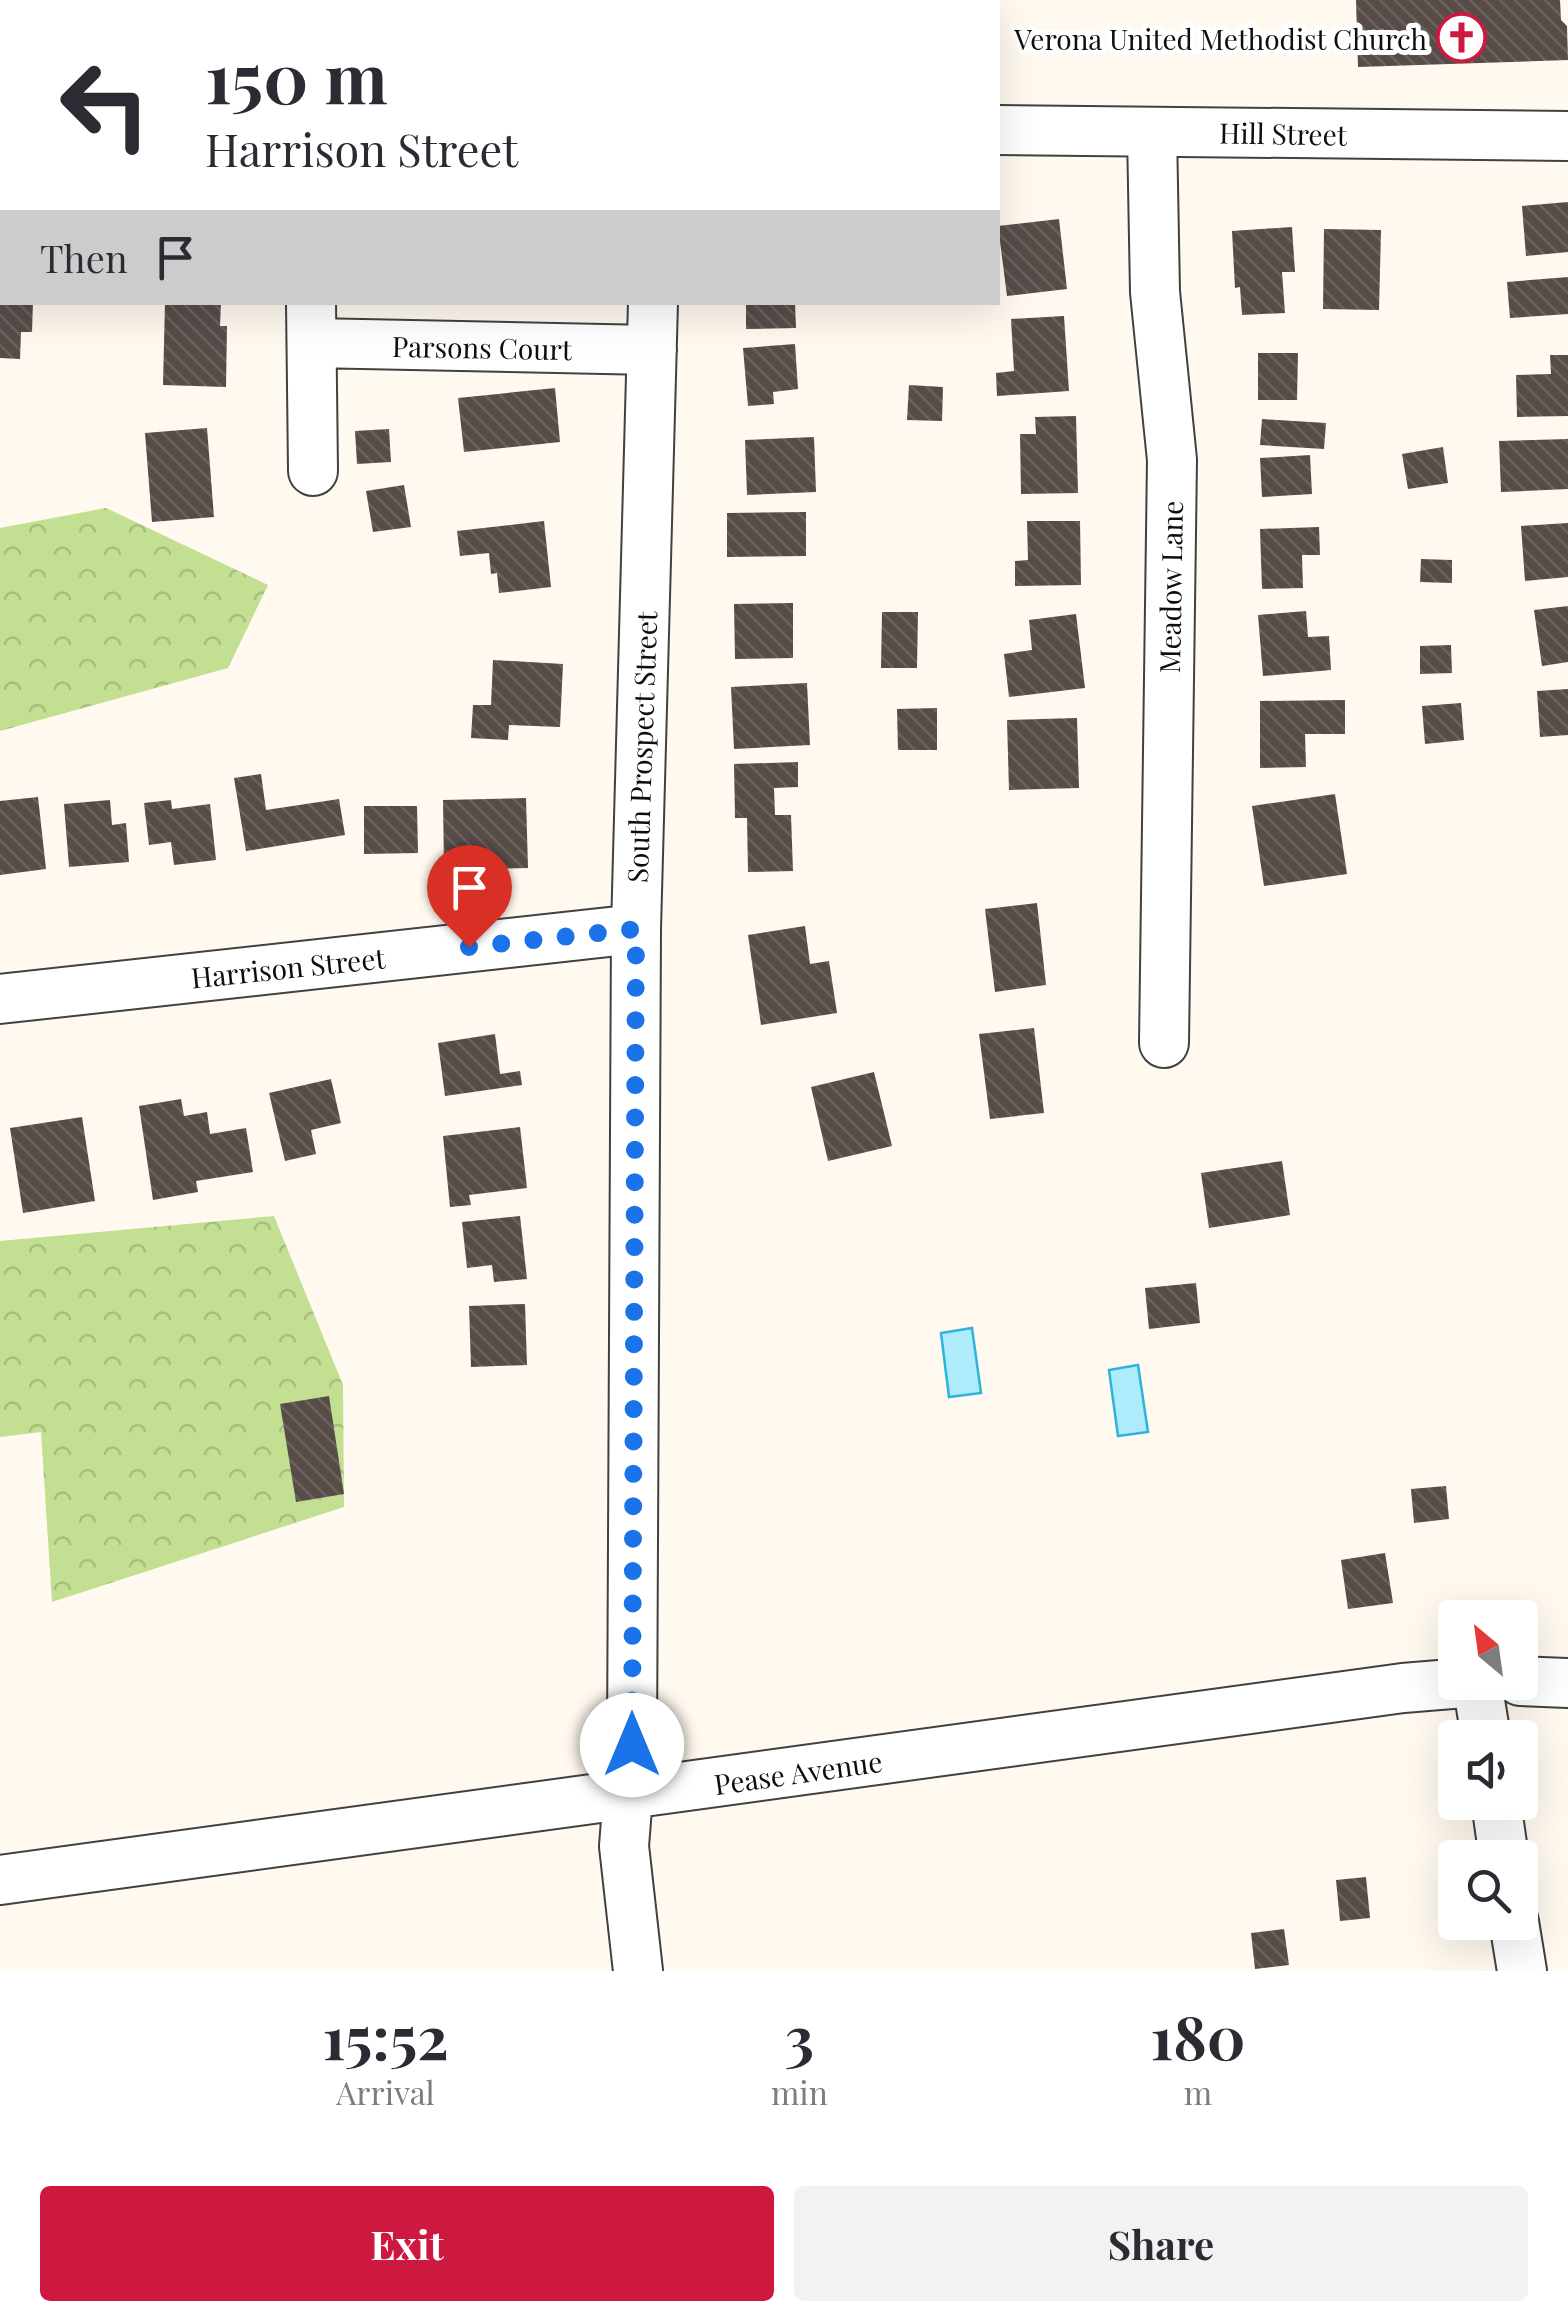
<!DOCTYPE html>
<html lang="en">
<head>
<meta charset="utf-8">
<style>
	:root { --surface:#fff; --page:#f2f2f3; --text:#2b2b33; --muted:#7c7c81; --accent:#cd1840 }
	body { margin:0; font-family:"Playfair Display",serif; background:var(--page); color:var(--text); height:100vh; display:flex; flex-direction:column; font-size:38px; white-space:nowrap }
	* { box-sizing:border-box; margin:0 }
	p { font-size:32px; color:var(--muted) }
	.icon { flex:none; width:55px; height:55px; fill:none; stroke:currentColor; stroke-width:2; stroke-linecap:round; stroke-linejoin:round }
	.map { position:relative; height:1971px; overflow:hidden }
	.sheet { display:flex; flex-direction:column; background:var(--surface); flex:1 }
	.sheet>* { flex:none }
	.hud { position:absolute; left:0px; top:0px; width:1000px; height:305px; box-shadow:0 10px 40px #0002; background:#fff; color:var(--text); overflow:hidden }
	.needle { width:65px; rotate:331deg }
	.fabs { position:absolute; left:1438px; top:1600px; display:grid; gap:20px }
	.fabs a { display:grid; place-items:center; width:100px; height:100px; border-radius:10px; background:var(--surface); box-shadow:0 10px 40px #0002; font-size:50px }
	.pin { position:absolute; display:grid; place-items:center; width:85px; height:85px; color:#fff; margin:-102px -42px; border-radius:50% 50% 50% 0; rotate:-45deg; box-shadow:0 0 10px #0007 }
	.pin .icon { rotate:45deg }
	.me { position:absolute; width:110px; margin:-55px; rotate:0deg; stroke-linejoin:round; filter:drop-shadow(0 0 8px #0008) }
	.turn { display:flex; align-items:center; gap:35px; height:210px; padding:0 40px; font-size:45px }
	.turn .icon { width:130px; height:130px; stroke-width:2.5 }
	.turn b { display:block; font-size:70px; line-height:85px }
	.then { display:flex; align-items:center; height:95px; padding:0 40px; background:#0003; gap:20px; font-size:38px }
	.eta { display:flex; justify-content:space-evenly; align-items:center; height:170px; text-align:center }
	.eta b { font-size:60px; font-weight:700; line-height:70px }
	.cta { display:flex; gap:20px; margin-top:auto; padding:20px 40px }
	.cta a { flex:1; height:115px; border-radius:10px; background:var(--accent); color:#fff; font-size:40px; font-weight:700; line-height:115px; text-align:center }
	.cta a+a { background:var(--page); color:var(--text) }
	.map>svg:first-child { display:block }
	.forest { fill:url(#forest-crowns) }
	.water { fill:#aeecfc; stroke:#2eb4db; stroke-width:2.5 }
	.building { fill:url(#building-back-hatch) }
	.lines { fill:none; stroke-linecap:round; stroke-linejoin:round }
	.minor-casing { stroke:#414141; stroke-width:52 }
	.minor { stroke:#fff; stroke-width:48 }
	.route { stroke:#1a73e8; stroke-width:18; stroke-dasharray:0 32.4 }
	.labels { text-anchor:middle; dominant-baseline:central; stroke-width:10; stroke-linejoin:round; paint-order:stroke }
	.poi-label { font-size:28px; fill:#0e0e0e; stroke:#fff; text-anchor:end }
	.street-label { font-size:28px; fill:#0e0e0e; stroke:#fff }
</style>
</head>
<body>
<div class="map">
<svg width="1568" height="1971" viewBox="0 0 1568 1971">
	<defs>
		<pattern id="forest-crowns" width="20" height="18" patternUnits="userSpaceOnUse" patternTransform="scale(2.5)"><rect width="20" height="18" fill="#c3e092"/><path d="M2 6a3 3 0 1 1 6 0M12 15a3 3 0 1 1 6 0" fill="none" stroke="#a6bf7d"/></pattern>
		<pattern id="building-back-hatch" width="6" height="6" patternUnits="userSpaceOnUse" patternTransform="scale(2.5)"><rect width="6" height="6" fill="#584c49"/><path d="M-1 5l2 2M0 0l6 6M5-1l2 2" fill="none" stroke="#6b615f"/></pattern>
	</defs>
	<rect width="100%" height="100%" fill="#fff9ef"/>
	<path class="forest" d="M 106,508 L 268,585 L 228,668 L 0,731 L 0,528 Z
		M 274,1216 L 343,1385 L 344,1507 L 52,1602 L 41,1432 L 0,1437 L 0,1241 Z"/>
	<path class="water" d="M 972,1328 L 981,1393 L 949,1397 L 941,1333 Z
		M 1138,1365 L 1148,1432 L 1118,1436 L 1109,1370 Z"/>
	<path class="building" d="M 1356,0 L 1560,0 L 1561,20 L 1567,26 L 1568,60 L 1358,67 Z
		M 1568,202 L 1568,252 L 1526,256 L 1522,206 Z
		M 1059,219 L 1067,289 L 1007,296 L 998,226 Z
		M 1292,227 L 1295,272 L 1282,272 L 1285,313 L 1242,315 L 1240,287 L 1235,288 L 1232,231 Z
		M 1324,229 L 1381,230 L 1379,310 L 1323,309 Z
		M 1568,277 L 1568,314 L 1510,318 L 1507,282 Z
		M 0,302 L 33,302 L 32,332 L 21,332 L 20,359 L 0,358 Z
		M 165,302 L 221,302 L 220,326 L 227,326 L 226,387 L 163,385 Z
		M 746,302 L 795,302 L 796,328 L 746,329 Z
		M 1064,316 L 1069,391 L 997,396 L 996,373 L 1014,371 L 1011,319 Z
		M 795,344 L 798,389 L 773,392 L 774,404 L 748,406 L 743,348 Z
		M 1258,353 L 1298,353 L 1297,400 L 1258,400 Z
		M 1550,355 L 1568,355 L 1568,416 L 1517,417 L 1516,375 L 1551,374 Z
		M 909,385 L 943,387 L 942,421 L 907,420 Z
		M 555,388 L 560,442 L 464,452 L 458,398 Z
		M 1076,416 L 1078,493 L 1021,494 L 1020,434 L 1036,434 L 1035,417 Z
		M 1262,419 L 1326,423 L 1324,449 L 1260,445 Z
		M 207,428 L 214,517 L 152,522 L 145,433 Z
		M 389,429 L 391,462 L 357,464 L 355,431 Z
		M 814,437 L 816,492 L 747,495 L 745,440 Z
		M 1568,439 L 1568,489 L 1501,492 L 1499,441 Z
		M 1443,447 L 1448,483 L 1408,489 L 1402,454 Z
		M 1310,455 L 1312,494 L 1262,497 L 1260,458 Z
		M 404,485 L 411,527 L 373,532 L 366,491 Z
		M 806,512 L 806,556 L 727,557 L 727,513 Z
		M 544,521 L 551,587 L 499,593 L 497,573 L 491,574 L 489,553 L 460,556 L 457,531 Z
		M 1027,521 L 1080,521 L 1081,585 L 1015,586 L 1015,561 L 1028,560 Z
		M 1568,523 L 1568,577 L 1525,581 L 1521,526 Z
		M 1319,527 L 1320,555 L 1302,555 L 1303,588 L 1262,589 L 1260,529 Z
		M 1421,559 L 1452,560 L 1452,583 L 1420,582 Z
		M 793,603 L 793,658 L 735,659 L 734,604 Z
		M 1568,606 L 1568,662 L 1542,666 L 1534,610 Z
		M 1306,611 L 1308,637 L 1329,636 L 1331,670 L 1263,676 L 1258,615 Z
		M 882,612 L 918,612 L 917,668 L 881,668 Z
		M 1076,614 L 1085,688 L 1009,697 L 1004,654 L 1032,650 L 1029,620 Z
		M 1451,645 L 1452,673 L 1420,674 L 1420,646 Z
		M 493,660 L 563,664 L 560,727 L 509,725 L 508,740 L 471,738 L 473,705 L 491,705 Z
		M 807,683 L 810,745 L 734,749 L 731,687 Z
		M 1568,689 L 1568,735 L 1540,737 L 1537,691 Z
		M 1345,700 L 1345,734 L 1305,734 L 1306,767 L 1260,768 L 1260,701 Z
		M 1461,703 L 1464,740 L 1425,744 L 1422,706 Z
		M 937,708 L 937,750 L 898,750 L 897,709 Z
		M 1077,718 L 1079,788 L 1009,790 L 1007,720 Z
		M 798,762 L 798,787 L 774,788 L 775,815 L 791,815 L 793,871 L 748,872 L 747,818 L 735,818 L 734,764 Z
		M 261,774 L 266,810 L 339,799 L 345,835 L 246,851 L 234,778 Z
		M 1335,794 L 1347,874 L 1264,886 L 1252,806 Z
		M 38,797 L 46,869 L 0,875 L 0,801 Z
		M 526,798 L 528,868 L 444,870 L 443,800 Z
		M 110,800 L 112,825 L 126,823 L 129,862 L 69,867 L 64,804 Z
		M 171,800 L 172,809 L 210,804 L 216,860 L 174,865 L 171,842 L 149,845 L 144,803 Z
		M 364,806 L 417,806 L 418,853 L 364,854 Z
		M 1037,903 L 1046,985 L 995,992 L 985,909 Z
		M 805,926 L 810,964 L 829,961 L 837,1013 L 761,1025 L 748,935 Z
		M 1034,1028 L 1044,1113 L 990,1119 L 979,1034 Z
		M 495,1034 L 500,1074 L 520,1071 L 522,1085 L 445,1096 L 438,1043 Z
		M 874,1072 L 892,1146 L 828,1161 L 811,1087 Z
		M 331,1079 L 341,1123 L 311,1130 L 316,1154 L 285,1161 L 269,1093 Z
		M 181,1099 L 184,1116 L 207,1112 L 210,1134 L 246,1128 L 253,1172 L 196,1181 L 198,1192 L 153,1200 L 139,1106 Z
		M 82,1117 L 95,1201 L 23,1213 L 10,1128 Z
		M 520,1127 L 527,1188 L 469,1195 L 471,1205 L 450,1207 L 443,1136 Z
		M 1282,1161 L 1290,1215 L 1209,1228 L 1201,1173 Z
		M 520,1216 L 527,1279 L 494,1282 L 492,1265 L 467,1268 L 462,1222 Z
		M 1196,1283 L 1200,1323 L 1149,1329 L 1145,1288 Z
		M 525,1304 L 527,1365 L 471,1367 L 469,1306 Z
		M 329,1396 L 344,1494 L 296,1502 L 280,1404 Z
		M 1446,1486 L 1449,1519 L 1414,1523 L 1411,1489 Z
		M 1385,1553 L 1393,1603 L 1348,1609 L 1341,1560 Z
		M 1366,1877 L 1370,1918 L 1340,1921 L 1336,1880 Z
		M 1284,1929 L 1289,1965 L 1255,1969 L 1251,1933 Z"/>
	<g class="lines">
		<defs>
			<path id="minor" d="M 656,2 L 656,0
				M 998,130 L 1568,136
				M 1152,132 L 1155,292 L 1172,460 L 1164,1043
				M 311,302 L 313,471
				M 312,343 L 652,350
				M 0,999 L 636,929
				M 1520,1681 L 1568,1683
				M 1477,1682 L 1486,1738
				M 1496,1802 L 1504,1858
				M 0,1880 L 1403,1688 L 1476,1682
				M 1514,1922 L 1522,1971
				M 638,1971 L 624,1846 L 632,1745 L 636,929 L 653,302"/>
		</defs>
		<use href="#minor" class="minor-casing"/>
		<use href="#minor" class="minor"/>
	</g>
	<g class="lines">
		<path class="route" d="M 469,947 L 636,929 L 632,1745"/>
	</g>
	<defs>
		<symbol id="church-ring" viewBox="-11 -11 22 22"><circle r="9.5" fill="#fff" stroke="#cd1840" stroke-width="1.5"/><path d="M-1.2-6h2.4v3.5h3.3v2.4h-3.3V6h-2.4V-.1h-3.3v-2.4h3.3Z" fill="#cd1840"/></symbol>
	</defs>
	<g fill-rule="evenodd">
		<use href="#church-ring" x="1434" y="10" width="55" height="55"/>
	</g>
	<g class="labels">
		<g class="poi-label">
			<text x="1427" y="38">Verona United Methodist Church</text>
		</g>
		<g class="street-label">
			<text transform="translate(1283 133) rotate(1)">Hill Street</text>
			<text transform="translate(482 347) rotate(1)">Parsons Court</text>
			<text transform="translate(1170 587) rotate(-89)">Meadow Lane</text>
			<text transform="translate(641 747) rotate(-88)">South Prospect Street</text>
			<text transform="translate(288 967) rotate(-6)">Harrison Street</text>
			<text transform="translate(798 1772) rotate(-8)">Pease Avenue</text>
		</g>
	</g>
</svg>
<div class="fabs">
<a><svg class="needle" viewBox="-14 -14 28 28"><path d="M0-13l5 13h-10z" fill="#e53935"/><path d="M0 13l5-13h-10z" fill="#7c7c81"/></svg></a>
<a><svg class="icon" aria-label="sound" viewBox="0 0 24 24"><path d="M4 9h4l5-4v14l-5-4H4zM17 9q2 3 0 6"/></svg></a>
<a><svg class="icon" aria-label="search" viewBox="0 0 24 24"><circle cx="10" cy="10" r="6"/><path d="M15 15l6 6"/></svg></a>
</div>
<div class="pin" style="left:469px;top:947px;background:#d93025"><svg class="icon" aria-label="arrive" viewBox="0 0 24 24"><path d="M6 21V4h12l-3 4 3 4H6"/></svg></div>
<svg class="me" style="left:632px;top:1745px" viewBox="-20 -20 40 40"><circle r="19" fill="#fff"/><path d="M0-13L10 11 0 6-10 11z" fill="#1a73e8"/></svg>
<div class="hud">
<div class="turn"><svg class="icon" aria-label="left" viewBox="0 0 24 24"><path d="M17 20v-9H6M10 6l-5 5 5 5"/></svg><div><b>150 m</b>Harrison Street</div></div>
<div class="then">Then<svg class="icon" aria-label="arrive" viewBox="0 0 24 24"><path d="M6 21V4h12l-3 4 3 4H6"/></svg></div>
</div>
</div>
<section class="sheet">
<div class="eta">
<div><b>15:52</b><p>Arrival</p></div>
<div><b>3</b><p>min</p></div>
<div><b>180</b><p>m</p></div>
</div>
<div class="cta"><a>Exit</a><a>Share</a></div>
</section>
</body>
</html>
